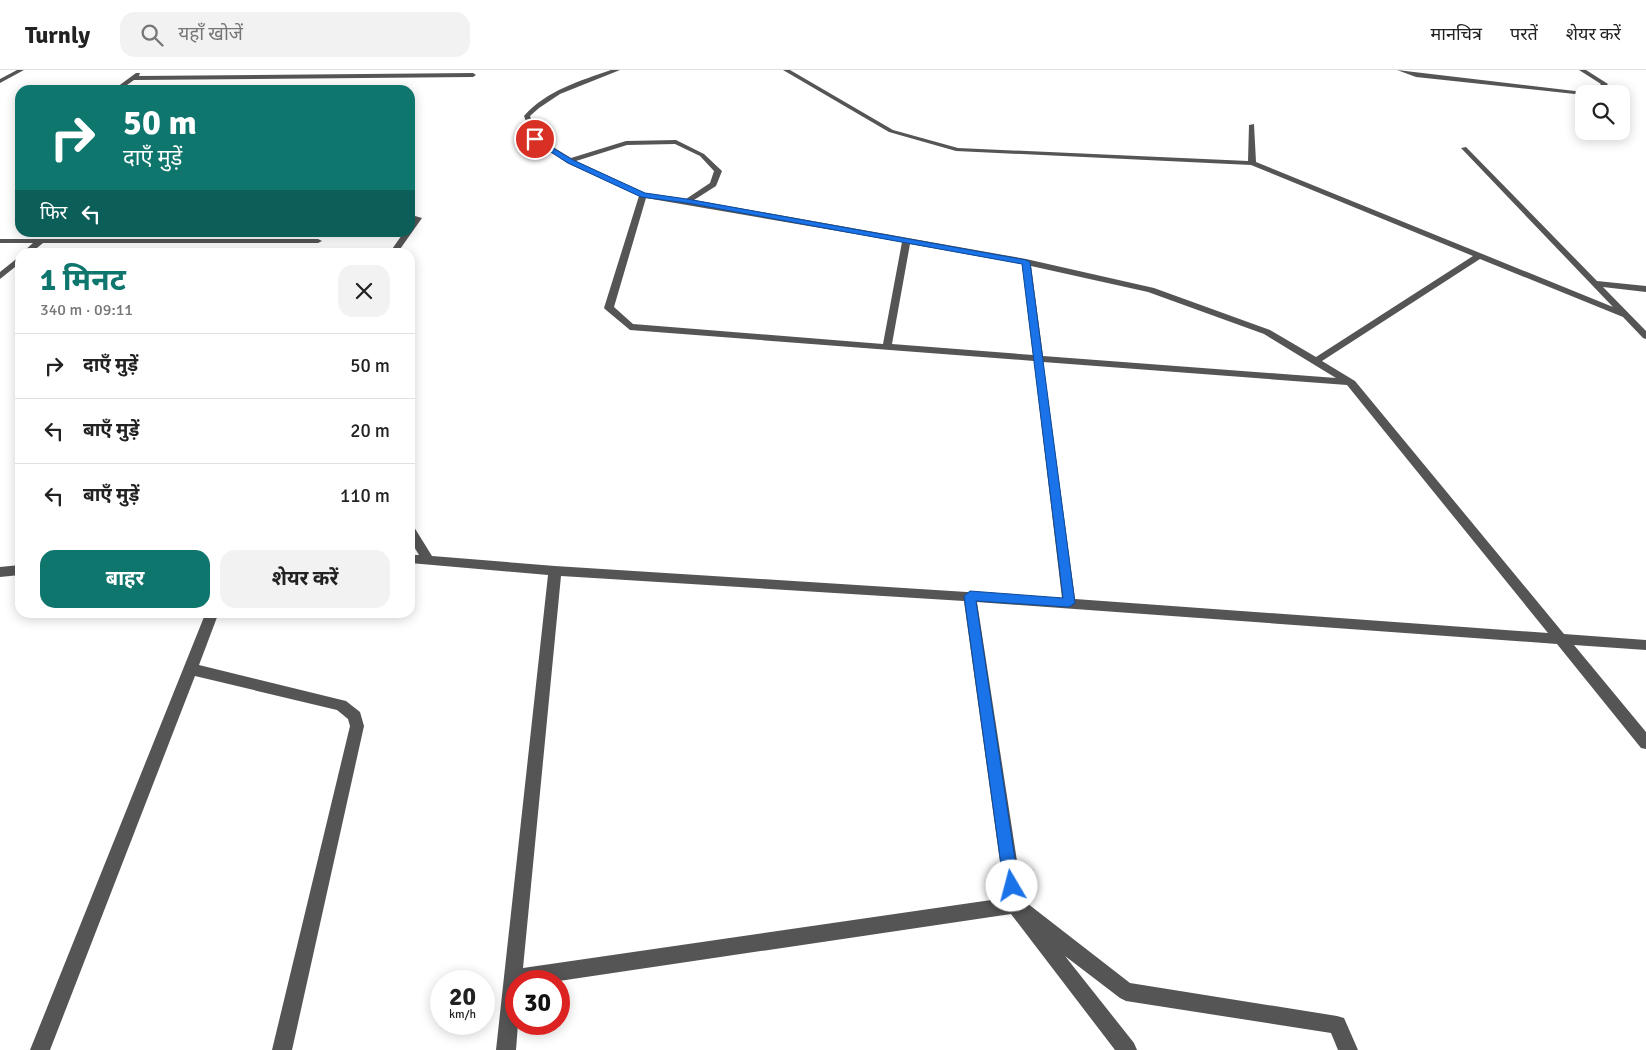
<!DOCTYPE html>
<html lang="hi">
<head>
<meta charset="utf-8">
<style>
	:root { --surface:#fff; --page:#f2f2f2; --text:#222; --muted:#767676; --line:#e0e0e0; --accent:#0f766e }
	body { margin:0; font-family:Signika,"Noto Sans Devanagari",sans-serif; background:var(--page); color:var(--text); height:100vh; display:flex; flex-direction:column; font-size:19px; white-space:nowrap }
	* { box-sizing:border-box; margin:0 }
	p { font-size:16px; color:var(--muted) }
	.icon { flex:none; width:28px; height:28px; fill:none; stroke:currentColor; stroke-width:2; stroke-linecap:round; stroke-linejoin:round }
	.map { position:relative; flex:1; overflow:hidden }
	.drawer { position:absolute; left:15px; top:178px; width:400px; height:370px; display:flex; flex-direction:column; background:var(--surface); border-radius:15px; box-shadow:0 2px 12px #0003 }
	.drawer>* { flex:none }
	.banner { position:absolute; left:15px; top:15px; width:400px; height:152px; border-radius:15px; box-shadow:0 2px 12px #0003; background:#0f766e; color:#fff; overflow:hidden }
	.buttons { position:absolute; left:1575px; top:15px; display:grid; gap:10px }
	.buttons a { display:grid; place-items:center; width:55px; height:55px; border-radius:10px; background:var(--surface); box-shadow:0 2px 12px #0003; font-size:25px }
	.speed { position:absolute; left:430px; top:900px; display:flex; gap:10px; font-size:25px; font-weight:700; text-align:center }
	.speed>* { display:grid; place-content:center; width:65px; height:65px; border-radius:50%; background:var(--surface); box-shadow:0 2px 12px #0003; line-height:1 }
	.speed small { font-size:12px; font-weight:400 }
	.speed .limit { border:8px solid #d22; background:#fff; color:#111 }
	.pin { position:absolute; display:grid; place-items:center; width:42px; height:42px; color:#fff; margin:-21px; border:2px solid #fff; border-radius:50%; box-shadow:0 1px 5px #0007 }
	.me { position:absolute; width:55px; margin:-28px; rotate:352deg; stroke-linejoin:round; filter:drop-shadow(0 0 4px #0008) }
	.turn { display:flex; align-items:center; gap:18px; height:105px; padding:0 25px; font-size:22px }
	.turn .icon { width:65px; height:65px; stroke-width:2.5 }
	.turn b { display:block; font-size:35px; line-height:42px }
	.then { display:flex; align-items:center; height:48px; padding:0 25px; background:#0003; gap:10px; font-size:19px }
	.round { display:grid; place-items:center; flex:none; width:52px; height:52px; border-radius:15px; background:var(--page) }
	.summary { display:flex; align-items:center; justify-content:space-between; height:85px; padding:0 25px }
	h1 { font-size:30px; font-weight:700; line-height:38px; color:var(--accent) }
	.primary-button { display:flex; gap:10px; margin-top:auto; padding:10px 25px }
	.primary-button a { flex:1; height:58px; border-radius:15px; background:var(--accent); color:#fff; font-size:20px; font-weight:700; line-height:58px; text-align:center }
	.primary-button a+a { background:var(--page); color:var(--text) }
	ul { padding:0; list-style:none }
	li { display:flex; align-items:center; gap:15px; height:65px; padding:0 25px; border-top:1px solid var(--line) }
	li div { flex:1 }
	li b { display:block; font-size:19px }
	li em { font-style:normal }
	header { display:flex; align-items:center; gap:30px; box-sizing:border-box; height:70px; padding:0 25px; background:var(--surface); border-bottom:1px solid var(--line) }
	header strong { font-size:24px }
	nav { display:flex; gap:28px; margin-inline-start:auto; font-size:18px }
	.search { width:350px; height:45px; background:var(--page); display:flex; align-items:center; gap:12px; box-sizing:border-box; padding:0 18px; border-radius:15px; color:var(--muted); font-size:19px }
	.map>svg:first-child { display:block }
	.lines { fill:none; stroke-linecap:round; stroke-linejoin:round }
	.minor { fill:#555; fill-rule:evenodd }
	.route { fill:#1a73e8; stroke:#114b97 }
</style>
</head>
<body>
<header>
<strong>Turnly</strong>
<div class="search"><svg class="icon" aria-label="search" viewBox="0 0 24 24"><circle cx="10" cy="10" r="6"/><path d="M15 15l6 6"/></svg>यहाँ खोजें</div>
<nav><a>मानचित्र</a><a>परतें</a><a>शेयर करें</a></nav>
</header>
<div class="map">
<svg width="1646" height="980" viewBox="0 0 1646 980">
	<rect width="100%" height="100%" fill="#fff"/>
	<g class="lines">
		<path class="minor" d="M 17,0 L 24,0 L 0,13 L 0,9 Z
			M 611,0 L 620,0 L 560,24 L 539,38 L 530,46 L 538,68 L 571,88 L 626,71 L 676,70 L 704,84 L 722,101 L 716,116 L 694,130 L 1026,189 L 1154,218 L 1270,260 L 1316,287 L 1473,186 L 1251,95 L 956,81 L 889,62 L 783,0 L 790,0 L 893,60 L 958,78 L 1248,91 L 1249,55 L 1254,54 L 1256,92 L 1613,237 L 1461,78 L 1466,77 L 1597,211 L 1646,216 L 1646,222 L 1603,217 L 1646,261 L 1646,269 L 1643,268 L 1623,247 L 1480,189 L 1322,291 L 1355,311 L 1564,564 L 1646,570 L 1646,580 L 1574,575 L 1646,662 L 1646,679 L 1641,678 L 1557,574 L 977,532 L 1023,830 L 1130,913 L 1337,946 L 1344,948 L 1358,980 L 1338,980 L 1331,963 L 1126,931 L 1120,928 L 1065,886 L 1134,973 L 1137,980 L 1115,980 L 1011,844 L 559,911 L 516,911 L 516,954 L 518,954 L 516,980 L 496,980 L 548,505 L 410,493 L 410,485 L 419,485 L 410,470 L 410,456 L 414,457 L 432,486 L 555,496 L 1062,528 L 1034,291 L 630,260 L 606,240 L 604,238 L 639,126 L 567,93 L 533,70 L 524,46 C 547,20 580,11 611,0 ZM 675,74 L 700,86 L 714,101 L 710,113 L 686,129 L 645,123 L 576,91 L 627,75 ZM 646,128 L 902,172 L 883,274 L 633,254 L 614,237 ZM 910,174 L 1022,194 L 1033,285 L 892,274 ZM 1031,196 L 1148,222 L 1264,264 L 1336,308 L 1043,286 ZM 1043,292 L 1347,315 L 1548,563 L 1075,529 ZM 561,506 L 964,531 L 1005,828 L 523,898 Z
			M 1397,0 L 1592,23 L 1601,14 L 1579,0 L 1586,0 L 1608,14 L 1598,24 L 1584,25 L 1416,7 Z
			M 136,3 L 140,3 L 139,6 L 473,3 L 476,5 L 473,7 L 134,10 L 120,20 L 113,20 Z
			M 415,146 L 422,148 L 398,182 L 390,182 L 404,162 L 410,162 L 410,153 Z
			M 0,169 L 318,169 L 322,171 L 318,173 L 43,173 L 32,182 L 23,182 L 33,173 L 0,173 Z
			M 20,186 L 20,193 L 0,209 L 0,202 Z
			M 20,495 L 20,505 L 0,507 L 0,497 Z
			M 206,542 L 219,542 L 199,595 L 346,631 L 360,642 L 364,656 L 292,980 L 272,980 L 350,656 L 348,649 L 337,640 L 195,606 L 50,980 L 30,980 Z"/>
	</g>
	<path class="route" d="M 535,67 L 573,90 L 645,123 L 687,129 L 1026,190 L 1030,192 L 1075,533 L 1069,537 L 976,531 L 1019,816 L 1017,821 L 1012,823 L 1006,821 L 1004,816 L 964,526 L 970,521 L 1063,528 L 1022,194 L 687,133 L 641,127 L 568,93 L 532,70 Z"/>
</svg>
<div class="buttons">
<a><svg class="icon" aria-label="search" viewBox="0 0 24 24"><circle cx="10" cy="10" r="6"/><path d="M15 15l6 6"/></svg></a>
</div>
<div class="speed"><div>20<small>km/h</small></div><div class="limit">30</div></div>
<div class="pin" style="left:535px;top:69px;background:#d93025"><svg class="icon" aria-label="arrive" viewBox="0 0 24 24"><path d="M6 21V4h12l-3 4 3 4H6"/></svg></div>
<svg class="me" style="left:1012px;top:816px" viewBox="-20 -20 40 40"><circle r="19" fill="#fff"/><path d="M0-13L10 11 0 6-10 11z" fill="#1a73e8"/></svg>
<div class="banner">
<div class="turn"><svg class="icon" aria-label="right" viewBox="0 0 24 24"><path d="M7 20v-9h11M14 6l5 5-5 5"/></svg><div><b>50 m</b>दाएँ मुड़ें</div></div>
<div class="then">फिर<svg class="icon" aria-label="left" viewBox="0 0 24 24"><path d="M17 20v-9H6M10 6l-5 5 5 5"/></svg></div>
</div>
<section class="drawer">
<div class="summary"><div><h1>1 मिनट</h1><p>340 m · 09:11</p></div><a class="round"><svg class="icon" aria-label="close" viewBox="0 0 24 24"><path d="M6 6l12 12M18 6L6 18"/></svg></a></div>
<ul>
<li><svg class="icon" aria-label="right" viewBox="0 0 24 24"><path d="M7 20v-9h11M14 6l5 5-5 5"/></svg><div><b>दाएँ मुड़ें</b></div><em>50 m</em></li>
<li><svg class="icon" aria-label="left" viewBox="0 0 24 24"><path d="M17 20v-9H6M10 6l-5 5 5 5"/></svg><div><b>बाएँ मुड़ें</b></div><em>20 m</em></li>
<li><svg class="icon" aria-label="left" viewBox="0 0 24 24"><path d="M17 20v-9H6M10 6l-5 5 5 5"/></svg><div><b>बाएँ मुड़ें</b></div><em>110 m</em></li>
</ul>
<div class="primary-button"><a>बाहर</a><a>शेयर करें</a></div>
</section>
</div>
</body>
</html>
